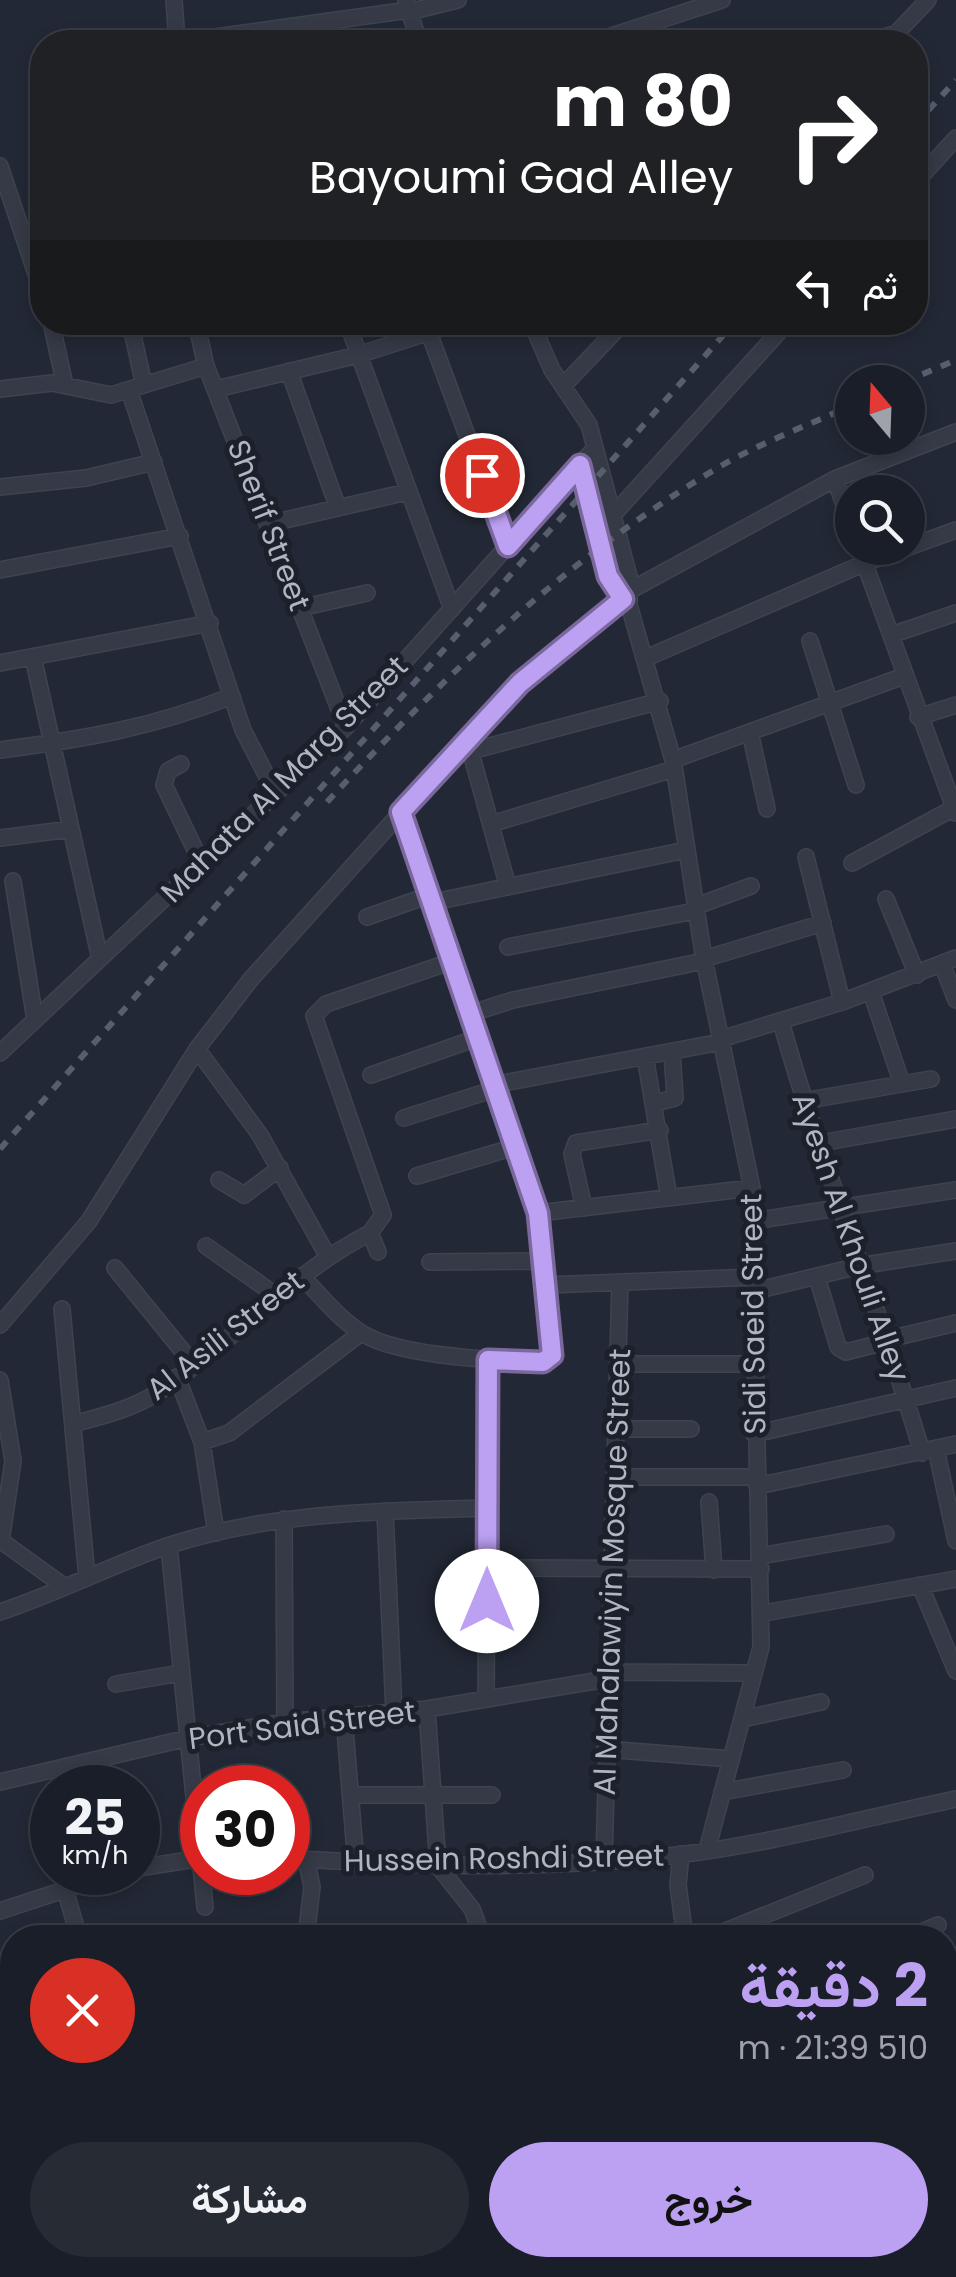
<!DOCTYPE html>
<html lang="ar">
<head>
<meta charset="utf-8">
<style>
	:root { --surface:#1a1e28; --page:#272b34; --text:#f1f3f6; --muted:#9fa2a8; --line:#383c45; --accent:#bca0f2 }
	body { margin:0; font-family:Poppins,Vazirmatn,sans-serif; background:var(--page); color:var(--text); direction:rtl; height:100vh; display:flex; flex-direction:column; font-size:38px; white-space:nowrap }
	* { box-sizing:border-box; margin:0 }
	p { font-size:32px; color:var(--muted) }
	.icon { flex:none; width:55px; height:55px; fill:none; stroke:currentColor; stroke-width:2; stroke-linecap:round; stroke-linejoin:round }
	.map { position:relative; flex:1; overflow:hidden; direction:ltr }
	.panel { position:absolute; left:0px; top:1925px; width:958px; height:352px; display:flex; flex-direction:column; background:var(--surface); border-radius:40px 40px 0 0; box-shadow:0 5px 15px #0003,0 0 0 2px var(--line); direction:rtl }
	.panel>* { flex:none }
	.banner { position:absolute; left:30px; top:30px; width:898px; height:305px; border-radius:40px; box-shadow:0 5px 15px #0003,0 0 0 2px var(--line); direction:rtl; background:#202124; color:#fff; overflow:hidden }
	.needle { width:65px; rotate:341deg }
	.controls { position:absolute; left:835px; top:365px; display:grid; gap:20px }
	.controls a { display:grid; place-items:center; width:90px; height:90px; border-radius:50%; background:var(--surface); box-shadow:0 5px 15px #0003,0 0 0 2px var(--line); font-size:50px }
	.speed { position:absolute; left:30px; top:1765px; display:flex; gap:20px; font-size:50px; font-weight:700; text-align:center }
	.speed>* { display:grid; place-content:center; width:130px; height:130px; border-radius:50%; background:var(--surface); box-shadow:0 5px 15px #0003,0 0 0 2px var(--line); line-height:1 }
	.speed small { font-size:25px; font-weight:400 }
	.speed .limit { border:15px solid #d22; background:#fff; color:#111 }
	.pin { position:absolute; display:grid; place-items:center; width:85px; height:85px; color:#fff; margin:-42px; border:5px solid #fff; border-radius:50%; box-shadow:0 2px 10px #0007 }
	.me { position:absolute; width:110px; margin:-55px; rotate:0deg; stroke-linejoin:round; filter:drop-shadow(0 0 8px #0008) }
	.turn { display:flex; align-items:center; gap:35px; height:210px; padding:0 30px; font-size:45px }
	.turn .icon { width:130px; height:130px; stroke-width:2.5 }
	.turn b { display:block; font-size:70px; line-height:85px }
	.then { display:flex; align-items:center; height:95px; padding:0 30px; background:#0003; gap:20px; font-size:38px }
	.round { display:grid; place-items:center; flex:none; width:105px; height:105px; border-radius:52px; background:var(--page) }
	.overview { display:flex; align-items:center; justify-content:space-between; height:170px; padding:0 30px }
	h1 { font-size:60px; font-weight:700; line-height:75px; color:var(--accent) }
	.cta { display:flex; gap:20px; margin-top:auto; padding:20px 30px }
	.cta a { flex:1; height:115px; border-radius:60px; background:var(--accent); color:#111; font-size:40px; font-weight:700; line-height:115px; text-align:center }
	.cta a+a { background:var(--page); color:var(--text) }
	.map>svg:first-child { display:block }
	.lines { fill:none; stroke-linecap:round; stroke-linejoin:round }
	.street-casing { stroke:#3e444f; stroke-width:18 }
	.street { stroke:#353a46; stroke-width:15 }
	.rail { stroke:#575e6d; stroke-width:6; stroke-dasharray:10 10; stroke-linecap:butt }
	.route-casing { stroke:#7a689d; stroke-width:25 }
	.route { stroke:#bca0f2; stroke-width:18 }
	.labels { text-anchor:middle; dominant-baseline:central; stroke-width:10; stroke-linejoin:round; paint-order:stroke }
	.street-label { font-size:30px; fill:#afb5c2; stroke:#1b202a }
</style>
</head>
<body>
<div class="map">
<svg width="956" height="2277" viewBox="0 0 956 2277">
	<rect width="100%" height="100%" fill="#222835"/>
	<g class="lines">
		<defs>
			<path id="street" d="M 174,0 L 177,42
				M 406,0 L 419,42
				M 409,12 L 458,0
				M 179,42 L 409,10
				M 593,42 L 722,0
				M 865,42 L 895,34
				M 888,42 L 928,0
				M 0,166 L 42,292
				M 915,183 L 956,138
				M 51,322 L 65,385
				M 130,322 L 144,385
				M 196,322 L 206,366 L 346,727
				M 347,322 L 452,609
				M 425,322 L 508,546
				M 531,322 L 552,370 L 589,425 L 630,580 L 629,605 L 673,760 L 704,959 L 752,1188 L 761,1647 L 707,1850
				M 289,371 L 338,508
				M 563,386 L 624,322
				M 0,389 L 52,383 L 111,395 L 206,366
				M 216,389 L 358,355 L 461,322
				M 129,390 L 243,730 L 276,794
				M 580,465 L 609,576 L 629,605
				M 835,479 L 852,528
				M 0,487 L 86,478 L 154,462
				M 613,515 L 788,322
				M 268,524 L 407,492
				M 859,548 L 956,813
				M 0,570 L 180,536
				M 631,590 L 835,479 L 956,432
				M 300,608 L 367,593
				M 891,635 L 956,613
				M 810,641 L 856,785
				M 33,657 L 100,959
				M 646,658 L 865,563 L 956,530
				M 0,663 L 210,623
				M 918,717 L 956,705
				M 750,732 L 767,809
				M 469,746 L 508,887
				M 0,750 C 84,739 152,728 232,696
				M 471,751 L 660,701
				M 673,760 L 904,676
				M 181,764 L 168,771 L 164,785 L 202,864
				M 491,824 L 674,769
				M 0,838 L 71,829
				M 806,857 L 842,1002
				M 852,863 L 954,808
				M 13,881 L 35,1020
				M 886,899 L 917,975
				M 429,903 L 686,850
				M 694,907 L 751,886
				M 367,917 L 427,896
				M 508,947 L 695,911
				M 704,959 L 823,923
				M 942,964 L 956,1000
				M 871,992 L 902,1084
				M 469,1014 L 513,1000 L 704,961
				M 781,1022 C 822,1168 880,1307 922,1453
				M 721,1039 L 842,1002 L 956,958
				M 197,1049 L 260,1135 L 327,1255
				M 0,1053 L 346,727 L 595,448
				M 645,1056 L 669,1198
				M 371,1075 L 477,1038
				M 493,1085 L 721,1042
				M 803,1101 L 931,1079
				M 655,1103 L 675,1098 L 672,1051
				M 404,1118 L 495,1089
				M 815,1144 L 956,1119
				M 417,1176 L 515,1147
				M 219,1180 L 244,1195 L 280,1168
				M 584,1208 L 572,1154 L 576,1143 L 660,1130
				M 538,1213 L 752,1188
				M 753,1221 L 956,1190
				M 206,1246 L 277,1296
				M 378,1252 L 370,1233 L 383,1215 L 314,1016 L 326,1004 L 450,962
				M 430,1262 L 545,1261
				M 115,1268 L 194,1365
				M 301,1276 C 321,1295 340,1321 365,1335 C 404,1357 497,1360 543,1363 L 552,1355 L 538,1213 L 401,812
				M 817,1277 L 838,1347 L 846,1352 L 889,1341
				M 547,1285 L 755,1277
				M 755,1291 L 859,1266 L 956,1251
				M 62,1309 L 87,1578
				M 0,1325 L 89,1221 L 197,1049 L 251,979 L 495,708 L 623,599
				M 889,1339 L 956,1323
				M 618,1364 L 755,1364
				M 177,1377 L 202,1442 L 216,1533
				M 0,1380 L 13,1461 L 1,1541
				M 73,1424 C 103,1416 133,1409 160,1391 C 233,1342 291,1273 370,1233
				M 618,1429 L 691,1429
				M 754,1434 L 956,1388
				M 202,1442 L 229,1433 L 361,1333
				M 936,1449 L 956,1541
				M 618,1477 L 756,1477
				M 757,1486 L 956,1444
				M 709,1502 L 714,1570
				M 385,1511 L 394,1712
				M 284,1519 L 285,1722
				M 0,1540 L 65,1587
				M 169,1546 L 205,1907
				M 760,1556 L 886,1534
				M 487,1568 L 761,1569
				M 920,1585 L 956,1671
				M 0,1612 C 58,1593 113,1564 170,1545 C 273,1512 380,1511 487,1508
				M 764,1613 L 956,1579
				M 608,1672 L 754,1673
				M 116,1684 L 181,1673
				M 486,1699 L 488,1360
				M 427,1709 L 438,1866 L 472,1909 L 483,1938
				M 344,1717 L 356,1864
				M 742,1719 L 821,1702
				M 605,1749 L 731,1759
				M 0,1782 L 188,1738 L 285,1722 L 427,1709 L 607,1679
				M 722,1792 L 843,1770
				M 350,1795 L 492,1795
				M 681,1854 L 678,1885 L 685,1938
				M 288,1858 C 417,1867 548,1870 678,1855 C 771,1844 864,1818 956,1799
				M 604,1861 L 620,1282
				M 138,1868 L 202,1858
				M 65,1889 L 79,1938
				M 0,1911 L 119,1872
				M 306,1938 L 312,1887 L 306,1859
				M 708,1938 L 865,1875
				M 907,1938 L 938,1925
				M 0,2000 L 12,1998
				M 945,2066 L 956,2106
				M 0,2089 L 12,2086
				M 945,2135 L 956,2130
				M 945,2259 L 956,2261
				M 69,2265 L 74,2277
				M 157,2265 L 158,2277
				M 266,2265 L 272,2277
				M 384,2265 L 388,2277
				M 584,2265 L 586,2273
				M 624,2265 L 627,2277
				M 14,2277 L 44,2265
				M 109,2277 L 125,2265
				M 226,2277 L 241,2265
				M 495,2277 L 520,2265
				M 893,2277 L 897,2265"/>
		</defs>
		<use href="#street" class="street-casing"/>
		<use href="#street" class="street"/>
		<path class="rail" d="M 915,125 L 956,80
			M 904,382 L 956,360
			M 327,802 C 445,675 565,560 714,470 C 757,444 807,426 852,405
			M 0,1149 L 735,322"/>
	</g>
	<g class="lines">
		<defs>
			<path id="route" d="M 482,475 L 508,546 L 580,465 L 608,576 L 623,599 L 520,683 L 401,812 L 538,1213 L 552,1355 L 543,1362 L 488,1360 L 487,1601"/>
		</defs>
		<use href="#route" class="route-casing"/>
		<use href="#route" class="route"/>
	</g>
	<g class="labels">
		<g class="street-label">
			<text transform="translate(269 525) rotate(69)">Sherif Street</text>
			<text transform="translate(284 779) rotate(-45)">Mahata Al Marg Street</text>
			<text transform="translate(851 1237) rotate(71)">Ayesh Al Khouli Alley</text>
			<text transform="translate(753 1314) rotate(-91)">Sidi Saeid Street</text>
			<text transform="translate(225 1335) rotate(-38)">Al Asili Street</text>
			<text transform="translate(612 1572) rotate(-88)">Al Mahalawiyin Mosque Street</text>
			<text transform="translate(302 1725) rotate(-7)">Port Said Street</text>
			<text transform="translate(504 1858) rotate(-1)">Hussein Roshdi Street</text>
		</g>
	</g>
</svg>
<div class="controls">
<a><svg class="needle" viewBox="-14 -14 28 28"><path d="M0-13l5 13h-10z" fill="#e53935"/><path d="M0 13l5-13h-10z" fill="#9fa2a8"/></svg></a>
<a><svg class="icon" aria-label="search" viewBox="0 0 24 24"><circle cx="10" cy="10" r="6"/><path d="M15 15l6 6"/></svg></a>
</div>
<div class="speed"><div>25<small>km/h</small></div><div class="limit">30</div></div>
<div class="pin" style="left:482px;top:475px;background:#d93025"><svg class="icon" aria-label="arrive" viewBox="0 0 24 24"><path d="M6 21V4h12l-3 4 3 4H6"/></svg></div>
<svg class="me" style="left:487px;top:1601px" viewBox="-20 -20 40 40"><circle r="19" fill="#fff"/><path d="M0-13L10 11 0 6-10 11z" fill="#bca0f2"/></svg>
<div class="banner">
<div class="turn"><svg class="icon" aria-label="right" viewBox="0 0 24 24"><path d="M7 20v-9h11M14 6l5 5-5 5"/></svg><div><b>80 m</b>Bayoumi Gad Alley</div></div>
<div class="then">ثم<svg class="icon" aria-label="left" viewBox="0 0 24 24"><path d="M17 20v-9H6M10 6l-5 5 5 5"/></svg></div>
</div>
<section class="panel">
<div class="overview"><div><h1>2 دقيقة</h1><p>510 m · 21:39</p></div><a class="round" style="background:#d93025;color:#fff"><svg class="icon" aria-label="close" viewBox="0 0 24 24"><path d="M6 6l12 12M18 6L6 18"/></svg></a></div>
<div class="cta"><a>خروج</a><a>مشاركة</a></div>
</section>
</div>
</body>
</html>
